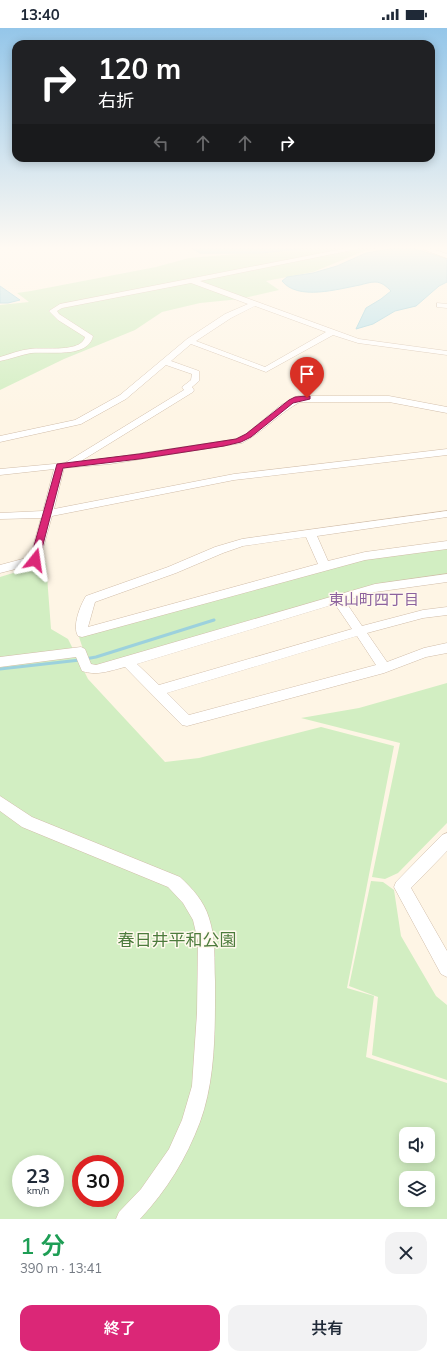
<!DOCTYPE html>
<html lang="ja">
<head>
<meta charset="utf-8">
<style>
	:root { --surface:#fff; --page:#f2f2f3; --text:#1f2937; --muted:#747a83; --accent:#db2777 }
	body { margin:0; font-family:Mulish,"Noto Sans JP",sans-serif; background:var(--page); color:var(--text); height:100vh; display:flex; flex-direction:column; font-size:15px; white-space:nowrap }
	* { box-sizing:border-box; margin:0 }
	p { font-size:13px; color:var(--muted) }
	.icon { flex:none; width:22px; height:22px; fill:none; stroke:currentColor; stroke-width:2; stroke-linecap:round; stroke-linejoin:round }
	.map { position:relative; height:1191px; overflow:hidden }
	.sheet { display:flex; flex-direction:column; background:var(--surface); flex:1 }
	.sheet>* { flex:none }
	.guide { position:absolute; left:12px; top:12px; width:423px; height:122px; border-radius:12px; box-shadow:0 2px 10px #0003; background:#202124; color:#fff; overflow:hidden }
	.tools { position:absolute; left:399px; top:1099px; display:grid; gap:8px }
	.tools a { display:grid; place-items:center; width:36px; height:36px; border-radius:8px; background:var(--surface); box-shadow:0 2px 10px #0003; font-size:20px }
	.speed { position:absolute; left:12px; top:1127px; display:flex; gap:8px; font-size:20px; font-weight:700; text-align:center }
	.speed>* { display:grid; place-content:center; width:52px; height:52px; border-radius:50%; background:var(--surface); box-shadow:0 2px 10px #0003; line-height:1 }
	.speed small { font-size:10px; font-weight:400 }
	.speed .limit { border:6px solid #d22; background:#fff; color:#111 }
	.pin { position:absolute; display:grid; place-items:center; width:34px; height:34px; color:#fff; margin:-41px -17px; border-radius:50% 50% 50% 0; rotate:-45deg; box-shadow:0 0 4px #0007 }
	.pin .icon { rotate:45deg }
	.me { position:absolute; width:44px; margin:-22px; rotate:15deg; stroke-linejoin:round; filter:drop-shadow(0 0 3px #0008) }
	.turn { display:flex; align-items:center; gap:14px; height:84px; padding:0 20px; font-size:18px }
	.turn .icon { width:52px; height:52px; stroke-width:2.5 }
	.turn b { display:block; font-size:28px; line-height:34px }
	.lanes { display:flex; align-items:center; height:38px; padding:0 20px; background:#0003; justify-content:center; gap:20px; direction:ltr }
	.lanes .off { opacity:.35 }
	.round { display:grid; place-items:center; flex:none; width:42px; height:42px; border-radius:12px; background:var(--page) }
	.overview { display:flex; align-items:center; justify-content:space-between; height:68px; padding:0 20px }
	h1 { font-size:24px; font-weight:600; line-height:30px; color:#1e9e55 }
	.button { display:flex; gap:8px; margin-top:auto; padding:8px 20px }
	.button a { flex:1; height:46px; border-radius:12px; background:var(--accent); color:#fff; font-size:16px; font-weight:600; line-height:46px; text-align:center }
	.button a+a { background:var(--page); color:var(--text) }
	.status { display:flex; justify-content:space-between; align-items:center; height:28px; padding:0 20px; background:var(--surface); direction:ltr }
	.status svg { height:11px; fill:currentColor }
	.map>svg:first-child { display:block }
	.green { fill:#d2eec2; fill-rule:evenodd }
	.water { fill:#b7e1ea; stroke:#9cd1dd }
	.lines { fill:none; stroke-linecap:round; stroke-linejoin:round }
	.stream { stroke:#9cd1dd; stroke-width:3 }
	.minor-casing { stroke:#d1bda9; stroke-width:1 }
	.minor { fill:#fff; fill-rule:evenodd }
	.route { fill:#db2777; stroke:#8e194d }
	.labels { text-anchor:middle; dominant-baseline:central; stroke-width:3; stroke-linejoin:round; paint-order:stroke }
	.neighbourhood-label { font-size:15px; fill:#8c629e; stroke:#fff9ed }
	.near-park-label { font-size:17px; fill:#4c7b3c; stroke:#fff9ed }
</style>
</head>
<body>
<div class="status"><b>13:40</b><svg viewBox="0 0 49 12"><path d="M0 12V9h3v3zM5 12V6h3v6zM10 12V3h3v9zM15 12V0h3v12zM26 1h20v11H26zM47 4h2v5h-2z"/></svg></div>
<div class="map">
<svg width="447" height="1191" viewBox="0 0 447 1191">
	<rect width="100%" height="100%" fill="#fef5e5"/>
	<path class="green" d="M 322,219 L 379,219 L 367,222 L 313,244 L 266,253 L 279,262 L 240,271 L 200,275 L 162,284 L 135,302 L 64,331 L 0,362 L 0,277 L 29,274 L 17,265 L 31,263 L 156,239 L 189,230 Z
		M 447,519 L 447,547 L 392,554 L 97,637 L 89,639 L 79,609 L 333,538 L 364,531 Z
		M 46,535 L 51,601 L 68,611 L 88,651 L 165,734 L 199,730 L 321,699 L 394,718 L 347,960 L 374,968 L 366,1029 L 447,1055 L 447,1191 L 0,1191 L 0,549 ZM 406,1106 L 428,1106 L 428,1128 L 406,1128 ZM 21,1136 L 55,1136 L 55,1170 L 21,1170 ZM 81,1136 L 115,1136 L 115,1170 L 81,1170 ZM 406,1150 L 428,1150 L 428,1172 L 406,1172 Z
		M 447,655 L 447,795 L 398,845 L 385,851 L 372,849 L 400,715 L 301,690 L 359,680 Z
		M 371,853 L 383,854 L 394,862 L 401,908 L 436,968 L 447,977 L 447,1052 L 372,1027 L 378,969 L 349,958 Z"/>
	<path class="water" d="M 189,219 L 316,219 L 262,225 L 200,225 Z
		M 402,219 L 409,219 L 447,231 L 447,254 L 439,258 L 416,278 L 395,283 L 373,296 L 356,301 L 366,280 L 381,271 L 391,263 C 387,259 382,254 375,254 C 370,254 364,256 360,257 C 338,261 298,273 282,253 L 287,249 L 313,245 L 337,238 L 366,225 Z
		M 0,258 L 20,272 L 8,275 L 0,275 Z"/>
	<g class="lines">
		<path class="stream" d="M 85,631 L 96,629 L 214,592
			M 0,641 L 80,632"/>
		<defs>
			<path id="minor" d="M 353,219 L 367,219 L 200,253 L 359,311 L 447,323 L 447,327 L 358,315 L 333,307 L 266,344 L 191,316 L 171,333 L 199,343 L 199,353 L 192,359 L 194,362 L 193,364 L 81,433 L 110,430 L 236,411 L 246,406 L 281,377 L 298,368 L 389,368 L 447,379 L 447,385 L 389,374 L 300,374 C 279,385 263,404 242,415 L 110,436 L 64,440 L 54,481 L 234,446 L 447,421 L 447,427 L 234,452 L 52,488 L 39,535 L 0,545 L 0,537 L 30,529 L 41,490 L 0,491 L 0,485 L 43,483 L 54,441 L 0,447 L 0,441 L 65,435 L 184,362 L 182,359 L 191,352 L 192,346 L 166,337 L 126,371 L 81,396 L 0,414 L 0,408 L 75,392 L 120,367 L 187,311 L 225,286 L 248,276 L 191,255 L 62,280 L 57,283 L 59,286 L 93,308 C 88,331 48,323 31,325 C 21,327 10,331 0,333 L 0,329 C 10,326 20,322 30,321 C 44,319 81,325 85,309 L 58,292 L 49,283 L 60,276 ZM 255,278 L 326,304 L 265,339 L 196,313 L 231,290 Z
				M 417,219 L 427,219 L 447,226 L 447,230 Z
				M 437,275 L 447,276 L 447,280 L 437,279 Z
				M 447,483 L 447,489 L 317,508 L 328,533 L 365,524 L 447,513 L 447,521 L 365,532 L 82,609 L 78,608 C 72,598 80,578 86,568 L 168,539 L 215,519 L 242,511 ZM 306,509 L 318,536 L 88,599 L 95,574 L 176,545 L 223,525 L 243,518 Z
				M 447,546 L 447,554 L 375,564 L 345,573 L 362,598 L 423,582 L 447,579 L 447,587 L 423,590 L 367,605 L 387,634 L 424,620 L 447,615 L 447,625 L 426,629 L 384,645 L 187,698 L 182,697 L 125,639 C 109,643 97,648 82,643 L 76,629 L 0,639 L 0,629 L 81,619 L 85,621 L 91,636 L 96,637 L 375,556 ZM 335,576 L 352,601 L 159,657 L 137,636 ZM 357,608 L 376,637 L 189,687 L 167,665 Z
				M 0,768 L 32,789 L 180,849 C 192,860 204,873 209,890 C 216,911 214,932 215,953 C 215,999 216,1050 200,1094 C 186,1131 167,1162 140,1191 L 116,1191 L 119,1184 L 141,1161 L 169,1121 L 182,1092 L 192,1058 L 197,985 L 198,913 L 193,892 L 183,875 L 168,859 L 22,799 L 0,783 Z
				M 447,805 L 447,823 L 411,860 L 447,923 L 447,949 L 441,946 L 394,859 L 396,854 L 442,807 Z"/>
		</defs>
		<use href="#minor" class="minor-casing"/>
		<use href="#minor" class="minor"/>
	</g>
	<linearGradient id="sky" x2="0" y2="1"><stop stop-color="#94c6e9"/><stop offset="0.57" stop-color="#fffaf3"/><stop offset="1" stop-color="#fffaf3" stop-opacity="0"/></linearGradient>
	<rect width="447" height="386" fill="url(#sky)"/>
	<path class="route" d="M 307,368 L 310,368 L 310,371 L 293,375 L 251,409 L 241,414 L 224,418 L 139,431 L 63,440 L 39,532 L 35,535 L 30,532 L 57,436 L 139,426 L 236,411 L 246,406 L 289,372 L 295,369 Z"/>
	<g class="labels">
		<g class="neighbourhood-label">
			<text x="374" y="571">東山町四丁目</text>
		</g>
		<g class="near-park-label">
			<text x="177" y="911">春日井平和公園</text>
		</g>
	</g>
</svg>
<div class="tools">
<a><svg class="icon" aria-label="sound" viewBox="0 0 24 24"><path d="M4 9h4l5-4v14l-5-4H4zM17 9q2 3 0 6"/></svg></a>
<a><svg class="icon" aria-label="layers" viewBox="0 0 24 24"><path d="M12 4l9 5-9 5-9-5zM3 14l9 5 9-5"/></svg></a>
</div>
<div class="speed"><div>23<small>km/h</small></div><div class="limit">30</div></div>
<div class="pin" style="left:307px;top:370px;background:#d93025"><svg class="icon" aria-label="arrive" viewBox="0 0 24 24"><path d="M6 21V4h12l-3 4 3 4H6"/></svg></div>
<svg class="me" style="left:35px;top:532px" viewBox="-20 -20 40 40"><path d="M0-17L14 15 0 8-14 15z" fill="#db2777" stroke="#fff" stroke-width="4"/></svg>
<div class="guide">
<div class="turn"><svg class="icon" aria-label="right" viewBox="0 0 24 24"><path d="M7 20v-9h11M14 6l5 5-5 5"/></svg><div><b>120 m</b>右折</div></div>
<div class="lanes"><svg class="icon off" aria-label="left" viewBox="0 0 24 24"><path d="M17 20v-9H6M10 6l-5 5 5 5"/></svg><svg class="icon off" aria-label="ahead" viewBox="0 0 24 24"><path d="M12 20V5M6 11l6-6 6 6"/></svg><svg class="icon off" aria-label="ahead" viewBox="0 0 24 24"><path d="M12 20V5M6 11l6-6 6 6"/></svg><svg class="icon" aria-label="right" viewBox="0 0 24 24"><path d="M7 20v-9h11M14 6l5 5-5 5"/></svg></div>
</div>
</div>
<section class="sheet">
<div class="overview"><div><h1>1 分</h1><p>390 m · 13:41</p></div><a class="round"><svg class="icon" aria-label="close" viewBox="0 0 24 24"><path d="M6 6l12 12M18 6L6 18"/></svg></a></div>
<div class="button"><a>終了</a><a>共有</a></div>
</section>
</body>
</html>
